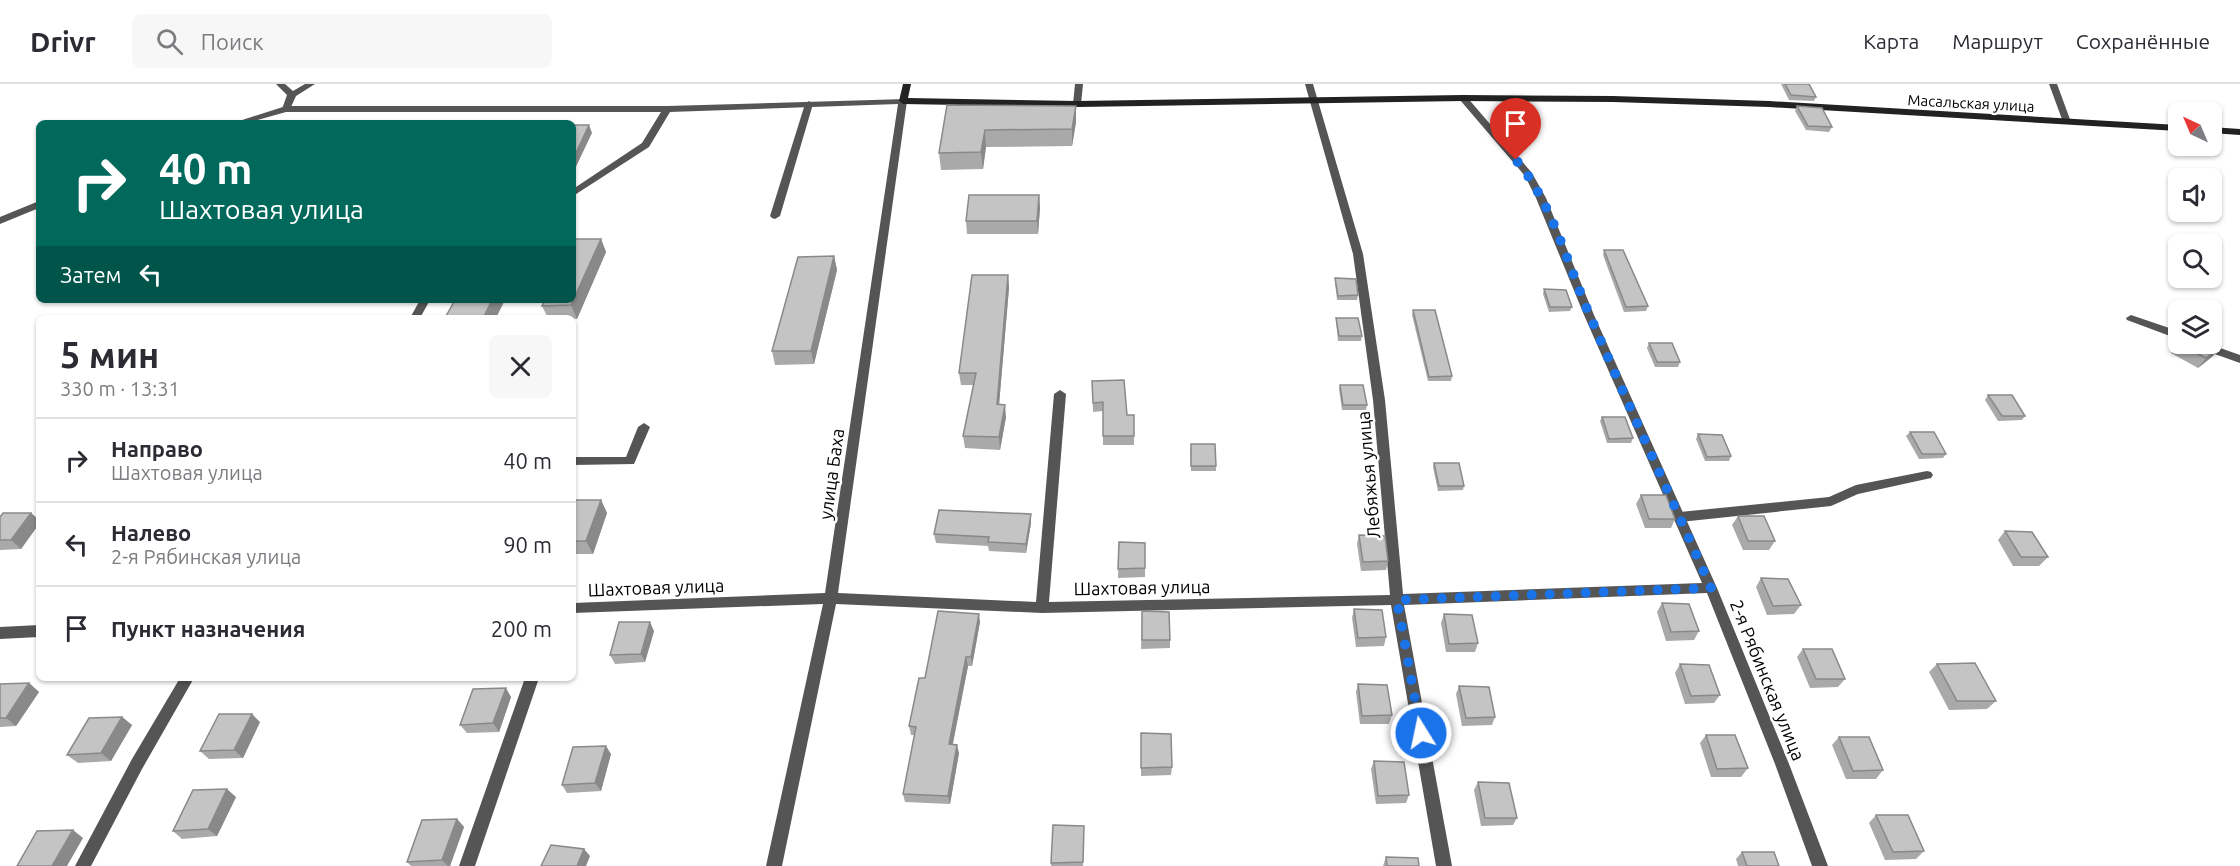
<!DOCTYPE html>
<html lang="ru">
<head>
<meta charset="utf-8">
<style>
	:root { --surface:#fff; --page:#f7f7f7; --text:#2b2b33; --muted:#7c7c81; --line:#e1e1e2 }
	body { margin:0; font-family:Ubuntu,sans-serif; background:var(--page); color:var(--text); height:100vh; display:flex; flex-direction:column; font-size:22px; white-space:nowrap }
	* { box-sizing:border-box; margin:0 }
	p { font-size:20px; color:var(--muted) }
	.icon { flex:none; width:33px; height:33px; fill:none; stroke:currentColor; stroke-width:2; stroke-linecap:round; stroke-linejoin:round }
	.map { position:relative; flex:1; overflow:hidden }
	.panel { position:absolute; left:36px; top:231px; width:540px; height:366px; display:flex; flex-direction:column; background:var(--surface); border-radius:9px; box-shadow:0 2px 4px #0004 }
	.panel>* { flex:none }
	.guide { position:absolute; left:36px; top:36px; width:540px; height:183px; border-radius:9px; box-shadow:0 2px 4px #0004; background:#00695c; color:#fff; overflow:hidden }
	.needle { width:39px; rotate:316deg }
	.fabs { position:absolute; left:2168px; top:18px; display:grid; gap:12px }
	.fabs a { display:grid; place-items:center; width:54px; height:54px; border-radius:9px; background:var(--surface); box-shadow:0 2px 4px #0004; font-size:30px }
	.pin { position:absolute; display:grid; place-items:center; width:51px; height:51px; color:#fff; margin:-62px -26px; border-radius:50% 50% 50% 0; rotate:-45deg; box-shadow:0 0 6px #0007 }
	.pin .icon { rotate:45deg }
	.me { position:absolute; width:66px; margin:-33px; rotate:350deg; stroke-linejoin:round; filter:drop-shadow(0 0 4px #0008) }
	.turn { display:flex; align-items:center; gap:21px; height:126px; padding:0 24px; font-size:27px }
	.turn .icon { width:78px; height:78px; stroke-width:2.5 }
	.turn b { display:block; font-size:42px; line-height:51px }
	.then { display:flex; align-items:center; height:57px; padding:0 24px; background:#0003; gap:12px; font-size:22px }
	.round { display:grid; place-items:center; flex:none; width:63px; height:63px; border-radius:9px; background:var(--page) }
	.overview { display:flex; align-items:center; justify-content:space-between; height:102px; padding:0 24px }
	h1 { font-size:36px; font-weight:700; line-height:45px }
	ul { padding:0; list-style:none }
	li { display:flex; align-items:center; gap:18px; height:84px; padding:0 24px; border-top:2px solid var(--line) }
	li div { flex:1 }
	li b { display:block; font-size:22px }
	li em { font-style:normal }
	header { display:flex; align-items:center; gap:36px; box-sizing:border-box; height:84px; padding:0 30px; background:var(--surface); border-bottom:2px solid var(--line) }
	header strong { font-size:28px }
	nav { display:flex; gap:33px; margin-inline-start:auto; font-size:21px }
	.search { width:420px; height:54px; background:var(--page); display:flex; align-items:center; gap:15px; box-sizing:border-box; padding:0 21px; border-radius:9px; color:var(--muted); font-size:22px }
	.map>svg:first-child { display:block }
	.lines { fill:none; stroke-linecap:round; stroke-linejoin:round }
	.lane { fill:#555; fill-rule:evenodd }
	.street { fill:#555; fill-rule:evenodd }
	.secondary { fill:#222; fill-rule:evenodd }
	.wall { fill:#a9a9a9 }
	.shaded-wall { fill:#898989 }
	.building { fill:#c4c4c4; stroke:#898989; stroke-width:1.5 }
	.route { stroke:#1a73e8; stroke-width:10; stroke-dasharray:0 18 }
	.labels { text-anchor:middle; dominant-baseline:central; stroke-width:5; stroke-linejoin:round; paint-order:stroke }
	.far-street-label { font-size:15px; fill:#000; stroke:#fff }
	.street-label { font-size:18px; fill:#000; stroke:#fff }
</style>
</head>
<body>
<header>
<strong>Drivr</strong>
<div class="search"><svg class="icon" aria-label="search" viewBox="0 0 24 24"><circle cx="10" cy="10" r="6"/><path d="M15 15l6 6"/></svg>Поиск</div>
<nav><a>Карта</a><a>Маршрут</a><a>Сохранённые</a></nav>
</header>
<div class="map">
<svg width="2240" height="782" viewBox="0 0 2240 782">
	<rect width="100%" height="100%" fill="#fff"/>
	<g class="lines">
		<path class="lane" d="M 276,0 L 285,0 L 293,7 L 305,0 L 315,0 L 296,12 L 290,25 L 286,28 L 282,25 L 287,11 Z
			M 1075,0 L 1083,0 L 1081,20 L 1077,23 L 1073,20 Z
			M 809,17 L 813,20 L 780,132 L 775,135 L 772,134 L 770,132 L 805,20 Z
			M 644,339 L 650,343 L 634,380 L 573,381 L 573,373 L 626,373 L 638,343 Z
			M 1927,387 L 1931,388 L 1933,391 L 1931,394 L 1858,410 L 1831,422 L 1680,438 L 1676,436 L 1674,433 L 1676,430 L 1680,428 L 1829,413 L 1856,401 Z"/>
		<path class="street" d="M 1305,0 L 1313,0 L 1363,170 L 1385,316 L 1403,510 L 1702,499 L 1584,231 L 1536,114 L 1525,92 L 1460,16 L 1459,14 L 1463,11 L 1466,12 L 1532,89 L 1546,114 L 1594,231 L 1717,504 L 1789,680 L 1828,782 L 1812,782 L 1775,680 L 1707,509 L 1404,521 L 1452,782 L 1436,782 L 1391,521 L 1042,529 L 836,520 L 782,782 L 766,782 L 823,520 L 573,529 L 573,519 L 825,509 L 898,20 L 670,28 L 649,63 L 573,112 L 573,105 L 642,59 L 661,28 L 286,28 L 247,39 L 233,39 L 286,22 L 667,22 L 906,15 L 907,17 L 838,509 L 1036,518 L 1054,310 L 1060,306 L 1066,310 L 1049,518 L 1390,511 L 1373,316 L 1353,170 Z
			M 2049,0 L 2057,0 L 2071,38 L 2070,40 L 2064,40 L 2063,38 Z
			M 39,117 L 39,124 L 0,140 L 0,133 Z
			M 420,216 L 430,216 L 420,234 L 410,234 Z
			M 2131,231 L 2178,247 L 2178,255 L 2127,236 L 2126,234 Z
			M 2194,260 L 2209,260 L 2240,271 L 2240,279 L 2195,263 Z
			M 39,541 L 39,553 L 0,555 L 0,543 Z
			M 180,594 L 194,594 L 142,685 L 91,782 L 75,782 L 132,675 Z
			M 525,594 L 539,594 L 475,782 L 459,782 Z"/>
		<path class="secondary" d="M 903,0 L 911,0 L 908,14 L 1077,17 L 1463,11 L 1613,12 L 1769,17 L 2178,41 L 2178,47 L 1769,23 L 1613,18 L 1463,17 L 1077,23 L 903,20 L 899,17 Z
			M 2211,43 L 2240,45 L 2240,51 L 2211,49 Z"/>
	</g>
	<path class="wall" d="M 1781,0 L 1809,0 L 1816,13 L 1814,17 L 1789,16 Z
		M 947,21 L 1076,38 L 1072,62 L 986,63 L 983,85 L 941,86 L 939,69 Z
		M 1797,22 L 1832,43 L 1829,48 L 1806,46 L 1795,27 Z
		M 1039,111 L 1040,124 L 1038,150 L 967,150 L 966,137 Z
		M 601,155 L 606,168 L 577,235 L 548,234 L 542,222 Z
		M 1604,166 L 1648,222 L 1646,227 L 1624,228 L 1603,171 Z
		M 834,172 L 837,186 L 814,280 L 775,281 L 772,267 Z
		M 1008,191 L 1009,204 L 999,320 L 1006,333 L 1000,366 L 965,364 L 963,352 L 974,301 L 961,301 L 959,289 Z
		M 1335,194 L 1358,211 L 1357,216 L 1337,216 L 1335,199 Z
		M 1544,205 L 1572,223 L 1570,227 L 1549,228 L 1543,210 Z
		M 1413,226 L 1452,292 L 1451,297 L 1428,297 L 1412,231 Z
		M 1336,234 L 1362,252 L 1361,257 L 1338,257 L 1336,238 Z
		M 1649,259 L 1680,278 L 1678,283 L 1655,283 L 1647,264 Z
		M 2179,260 L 2213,272 L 2198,284 L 2171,269 Z
		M 1092,297 L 1127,331 L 1134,331 L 1134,361 L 1103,361 L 1103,327 L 1093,328 Z
		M 1340,301 L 1367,321 L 1366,326 L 1342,326 L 1339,305 Z
		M 1988,311 L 2025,332 L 2022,336 L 1998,337 L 1985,316 Z
		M 1602,333 L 1633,354 L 1631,359 L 1607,359 L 1600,337 Z
		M 1910,348 L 1946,370 L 1943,374 L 1919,375 L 1906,352 Z
		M 1698,350 L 1731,372 L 1729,377 L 1705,377 L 1696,355 Z
		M 1190,364 L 1216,382 L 1216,387 L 1191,387 Z
		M 1434,379 L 1464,402 L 1463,406 L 1438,407 L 1433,383 Z
		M 1641,411 L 1675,435 L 1671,444 L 1645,444 L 1636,420 Z
		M 573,416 L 601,416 L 607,429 L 593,470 L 573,470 Z
		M 31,429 L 39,436 L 39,440 L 21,465 L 0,466 L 0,433 Z
		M 1031,430 L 1031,439 L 1026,469 L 989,467 L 988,462 L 936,459 L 934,450 Z
		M 1738,432 L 1775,457 L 1769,466 L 1743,466 L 1732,441 Z
		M 2005,447 L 2048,473 L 2039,482 L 2013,482 L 1998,456 Z
		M 1359,451 L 1388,477 L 1386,486 L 1361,487 L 1357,460 Z
		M 1119,458 L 1145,459 L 1145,493 L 1118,494 Z
		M 1761,494 L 1801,521 L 1794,530 L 1767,531 L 1756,503 Z
		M 1662,519 L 1699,547 L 1694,556 L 1666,557 L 1657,528 Z
		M 1354,525 L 1386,553 L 1384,562 L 1356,563 L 1352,534 Z
		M 1142,527 L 1170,556 L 1170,564 L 1141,565 Z
		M 1444,530 L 1478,559 L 1475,568 L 1446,568 L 1441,539 Z
		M 980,538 L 972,582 L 968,582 L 953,660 L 959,669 L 950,720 L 905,718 L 903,710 L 915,651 L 911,651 L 909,642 L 925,594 Z
		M 654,547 L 645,578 L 615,580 L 610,571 Z
		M 1803,565 L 1845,595 L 1838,603 L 1810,604 L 1797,573 Z
		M 1680,580 L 1720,611 L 1714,619 L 1685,620 L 1675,589 Z
		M 1937,580 L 1996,617 L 1987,625 L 1949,626 L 1929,588 Z
		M 130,594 L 164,594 L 132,596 Z
		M 29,599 L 39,608 L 16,642 L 0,643 L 0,600 Z
		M 1358,600 L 1392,631 L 1389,640 L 1360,640 L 1356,608 Z
		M 1459,602 L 1495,633 L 1492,641 L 1462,642 L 1456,610 Z
		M 511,613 L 499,648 L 467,649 L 460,641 Z
		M 122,633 L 132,641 L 111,677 L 78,679 L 67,671 Z
		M 260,638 L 243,674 L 209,675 L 200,667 Z
		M 1141,649 L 1172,683 L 1171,691 L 1141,692 Z
		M 1706,651 L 1748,684 L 1741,693 L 1711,693 L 1700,659 Z
		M 1839,653 L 1883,686 L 1876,695 L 1846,695 L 1832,661 Z
		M 611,670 L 601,707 L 567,709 L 562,701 Z
		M 1374,677 L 1409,711 L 1406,719 L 1376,720 L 1371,685 Z
		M 1478,698 L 1517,734 L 1513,741 L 1481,742 L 1474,706 Z
		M 236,713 L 217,752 L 182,755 L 173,747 Z
		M 1876,731 L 1924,767 L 1916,775 L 1885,776 L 1869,739 Z
		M 457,735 L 464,743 L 450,782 L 411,782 L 407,778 Z
		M 1084,742 L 1083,782 L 1051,782 L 1051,779 Z
		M 1742,768 L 1779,782 L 1738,782 L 1736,775 Z
		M 1386,773 L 1419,782 L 1383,782 Z"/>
	<path class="shaded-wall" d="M 1076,22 L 1076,38 L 1072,62 L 1072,45 Z
		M 589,41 L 592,49 L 573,89 L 573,75 Z
		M 985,46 L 986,63 L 983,85 L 981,68 Z
		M 1039,111 L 1040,124 L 1038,150 L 1037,137 Z
		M 601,155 L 606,168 L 577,235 L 571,221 Z
		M 834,172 L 837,186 L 814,280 L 811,267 Z
		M 1008,191 L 1009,204 L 998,333 L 997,320 Z
		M 492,216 L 505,216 L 496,234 L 483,234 Z
		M 2221,262 L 2213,272 L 2198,284 L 2206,274 Z
		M 1005,321 L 1006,333 L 1000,366 L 999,353 Z
		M 601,416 L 607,429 L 593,470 L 586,457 Z
		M 31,429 L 39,436 L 39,440 L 21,465 L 11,456 Z
		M 1031,430 L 1031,439 L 1026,469 L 1026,460 Z
		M 979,530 L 980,538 L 972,582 L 971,573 Z
		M 650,538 L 654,547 L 645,578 L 641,570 Z
		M 966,573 L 968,582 L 951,668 L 949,660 Z
		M 29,599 L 39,608 L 16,642 L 6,634 Z
		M 506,604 L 511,613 L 499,648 L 493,639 Z
		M 252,630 L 260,638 L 243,674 L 234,666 Z
		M 122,633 L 132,641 L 111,677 L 101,669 Z
		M 957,661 L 959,669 L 950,720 L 948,712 Z
		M 606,662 L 611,670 L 601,707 L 595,699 Z
		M 227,705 L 236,713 L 217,752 L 208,745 Z
		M 457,735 L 464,743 L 450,782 L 448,782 L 442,776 Z
		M 73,746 L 83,754 L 67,782 L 52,782 Z
		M 584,765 L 590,772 L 586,782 L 577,782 Z"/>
	<path class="building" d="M 1785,0 L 1809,0 L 1816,13 L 1791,11 Z
		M 947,21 L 1076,22 L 1072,45 L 985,46 L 981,68 L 939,69 Z
		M 1797,22 L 1822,24 L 1832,43 L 1808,42 Z
		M 573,41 L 589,41 L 573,75 Z
		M 969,111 L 1039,111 L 1037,137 L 966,137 Z
		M 574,155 L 601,155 L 571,221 L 542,222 L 545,216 L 573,216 L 573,157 Z
		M 1604,166 L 1623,166 L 1648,222 L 1626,223 Z
		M 834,172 L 811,267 L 772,267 L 798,173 Z
		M 972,191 L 1008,191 L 997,320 L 1005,321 L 999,353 L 963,352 L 976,289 L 959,289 Z
		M 1335,194 L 1356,195 L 1358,211 L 1338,212 Z
		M 1544,205 L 1566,206 L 1572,223 L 1550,223 Z
		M 455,216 L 492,216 L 483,234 L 445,234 Z
		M 1413,226 L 1435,226 L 1452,292 L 1429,293 Z
		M 1336,234 L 1358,234 L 1362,252 L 1339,252 Z
		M 1649,259 L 1672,259 L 1680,278 L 1657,278 Z
		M 2211,259 L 2221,262 L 2206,274 L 2178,260 Z
		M 1124,296 L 1127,331 L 1134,331 L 1134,352 L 1103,352 L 1103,318 L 1093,319 L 1092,297 Z
		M 1340,301 L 1363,301 L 1367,321 L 1343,321 Z
		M 1988,311 L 2012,311 L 2025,332 L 2002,332 Z
		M 1602,333 L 1625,333 L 1633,354 L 1609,355 Z
		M 1910,348 L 1934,348 L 1946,370 L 1922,370 Z
		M 1698,350 L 1722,351 L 1731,372 L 1707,373 Z
		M 1191,360 L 1215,360 L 1216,382 L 1191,382 Z
		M 1434,379 L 1459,379 L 1464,402 L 1439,402 Z
		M 1641,411 L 1666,411 L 1675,435 L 1649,435 Z
		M 573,416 L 601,416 L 586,457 L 573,457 Z
		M 939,426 L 1031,430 L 1026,460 L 988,458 L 989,453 L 934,450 Z
		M 3,429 L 31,429 L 11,456 L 0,456 L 0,433 Z
		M 1738,432 L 1764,432 L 1775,457 L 1748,457 Z
		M 2005,447 L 2032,448 L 2048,473 L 2021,473 Z
		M 1359,451 L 1385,452 L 1388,477 L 1363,478 Z
		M 1119,458 L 1145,459 L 1145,484 L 1118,485 Z
		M 1761,494 L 1788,495 L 1801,521 L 1773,522 Z
		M 1662,519 L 1689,520 L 1699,547 L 1671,548 Z
		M 1354,525 L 1382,526 L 1386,553 L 1358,554 Z
		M 938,527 L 979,530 L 971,573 L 966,573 L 949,660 L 957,661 L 948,712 L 903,710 L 916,643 L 909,642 L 919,594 L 925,594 Z
		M 1142,527 L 1169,528 L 1170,556 L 1142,556 Z
		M 1444,530 L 1472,531 L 1478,559 L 1449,560 Z
		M 619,538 L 650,538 L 641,570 L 610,571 Z
		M 1803,565 L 1832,565 L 1845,595 L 1816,595 Z
		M 1975,579 L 1996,617 L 1957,617 L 1937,580 Z
		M 1680,580 L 1709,581 L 1720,611 L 1691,612 Z
		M 29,599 L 6,634 L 0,634 L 0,600 Z
		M 1358,600 L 1387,601 L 1392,631 L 1362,632 Z
		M 1459,602 L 1489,603 L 1495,633 L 1466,634 Z
		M 506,604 L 493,639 L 460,641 L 473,605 Z
		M 219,630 L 252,630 L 234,666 L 200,667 Z
		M 122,633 L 101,669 L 67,671 L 89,634 Z
		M 1141,649 L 1171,650 L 1172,683 L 1141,684 Z
		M 1706,651 L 1735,651 L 1748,684 L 1717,685 Z
		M 1839,653 L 1869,653 L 1883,686 L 1853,687 Z
		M 606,662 L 595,699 L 562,701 L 573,663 Z
		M 1374,677 L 1404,678 L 1409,711 L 1378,712 Z
		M 1478,698 L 1509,699 L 1517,734 L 1485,734 Z
		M 227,705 L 208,745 L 173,747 L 193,706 Z
		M 1876,731 L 1908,731 L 1924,767 L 1893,768 Z
		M 457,735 L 442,776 L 407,778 L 422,736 Z
		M 1053,741 L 1084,742 L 1083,778 L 1051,779 Z
		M 73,746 L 52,782 L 17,782 L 37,747 Z
		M 551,761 L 584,765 L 577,782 L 541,782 Z
		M 1742,768 L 1774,768 L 1779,782 L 1747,782 Z
		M 1386,773 L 1418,774 L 1419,782 L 1387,782 Z"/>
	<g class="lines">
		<path class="route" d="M 1421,649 L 1397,516 L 1711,504 C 1671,413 1629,323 1590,232 C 1568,182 1552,118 1516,76"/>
	</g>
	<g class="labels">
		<g class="far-street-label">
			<text transform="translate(1971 19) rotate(3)">Масальская улица</text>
		</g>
		<g class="street-label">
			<text transform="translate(831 390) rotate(-82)">улица Баха</text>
			<text transform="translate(1368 391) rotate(-95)">Лебяжья улица</text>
			<text transform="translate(656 503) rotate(-2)">Шахтовая улица</text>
			<text transform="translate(1142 503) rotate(-1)">Шахтовая улица</text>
			<text transform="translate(1768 596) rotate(68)">2-я Рябинская улица</text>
		</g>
	</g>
</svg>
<div class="fabs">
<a><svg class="needle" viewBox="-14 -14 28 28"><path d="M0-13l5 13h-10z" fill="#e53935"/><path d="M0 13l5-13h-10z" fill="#7c7c81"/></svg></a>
<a><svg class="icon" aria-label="sound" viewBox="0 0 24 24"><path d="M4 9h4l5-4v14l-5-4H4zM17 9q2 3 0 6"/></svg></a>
<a><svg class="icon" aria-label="search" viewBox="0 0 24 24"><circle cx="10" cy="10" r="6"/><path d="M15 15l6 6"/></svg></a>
<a><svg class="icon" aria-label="layers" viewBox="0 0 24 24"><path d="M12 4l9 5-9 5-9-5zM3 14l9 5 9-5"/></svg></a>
</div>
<div class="pin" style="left:1516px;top:76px;background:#d93025"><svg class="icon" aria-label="arrive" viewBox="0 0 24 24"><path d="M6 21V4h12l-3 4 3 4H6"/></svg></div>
<svg class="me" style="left:1421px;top:649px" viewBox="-20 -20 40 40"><circle r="17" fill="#1a73e8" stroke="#fff" stroke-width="3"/><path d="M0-11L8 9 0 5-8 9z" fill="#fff"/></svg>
<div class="guide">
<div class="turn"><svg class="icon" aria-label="right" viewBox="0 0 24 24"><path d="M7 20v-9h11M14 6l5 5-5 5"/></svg><div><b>40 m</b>Шахтовая улица</div></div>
<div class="then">Затем<svg class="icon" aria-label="left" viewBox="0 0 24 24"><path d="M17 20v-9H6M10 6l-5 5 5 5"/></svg></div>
</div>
<section class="panel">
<div class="overview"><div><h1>5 мин</h1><p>330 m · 13:31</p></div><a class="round"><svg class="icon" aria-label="close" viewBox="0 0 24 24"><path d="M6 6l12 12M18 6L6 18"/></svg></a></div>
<ul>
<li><svg class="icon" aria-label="right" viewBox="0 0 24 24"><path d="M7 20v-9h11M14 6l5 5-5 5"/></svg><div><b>Направо</b><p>Шахтовая улица</p></div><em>40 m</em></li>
<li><svg class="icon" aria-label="left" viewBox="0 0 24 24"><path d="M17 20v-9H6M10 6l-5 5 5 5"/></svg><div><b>Налево</b><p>2-я Рябинская улица</p></div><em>90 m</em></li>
<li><svg class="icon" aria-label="arrive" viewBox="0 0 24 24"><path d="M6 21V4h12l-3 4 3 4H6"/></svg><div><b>Пункт назначения</b></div><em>200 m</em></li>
</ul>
</section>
</div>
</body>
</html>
